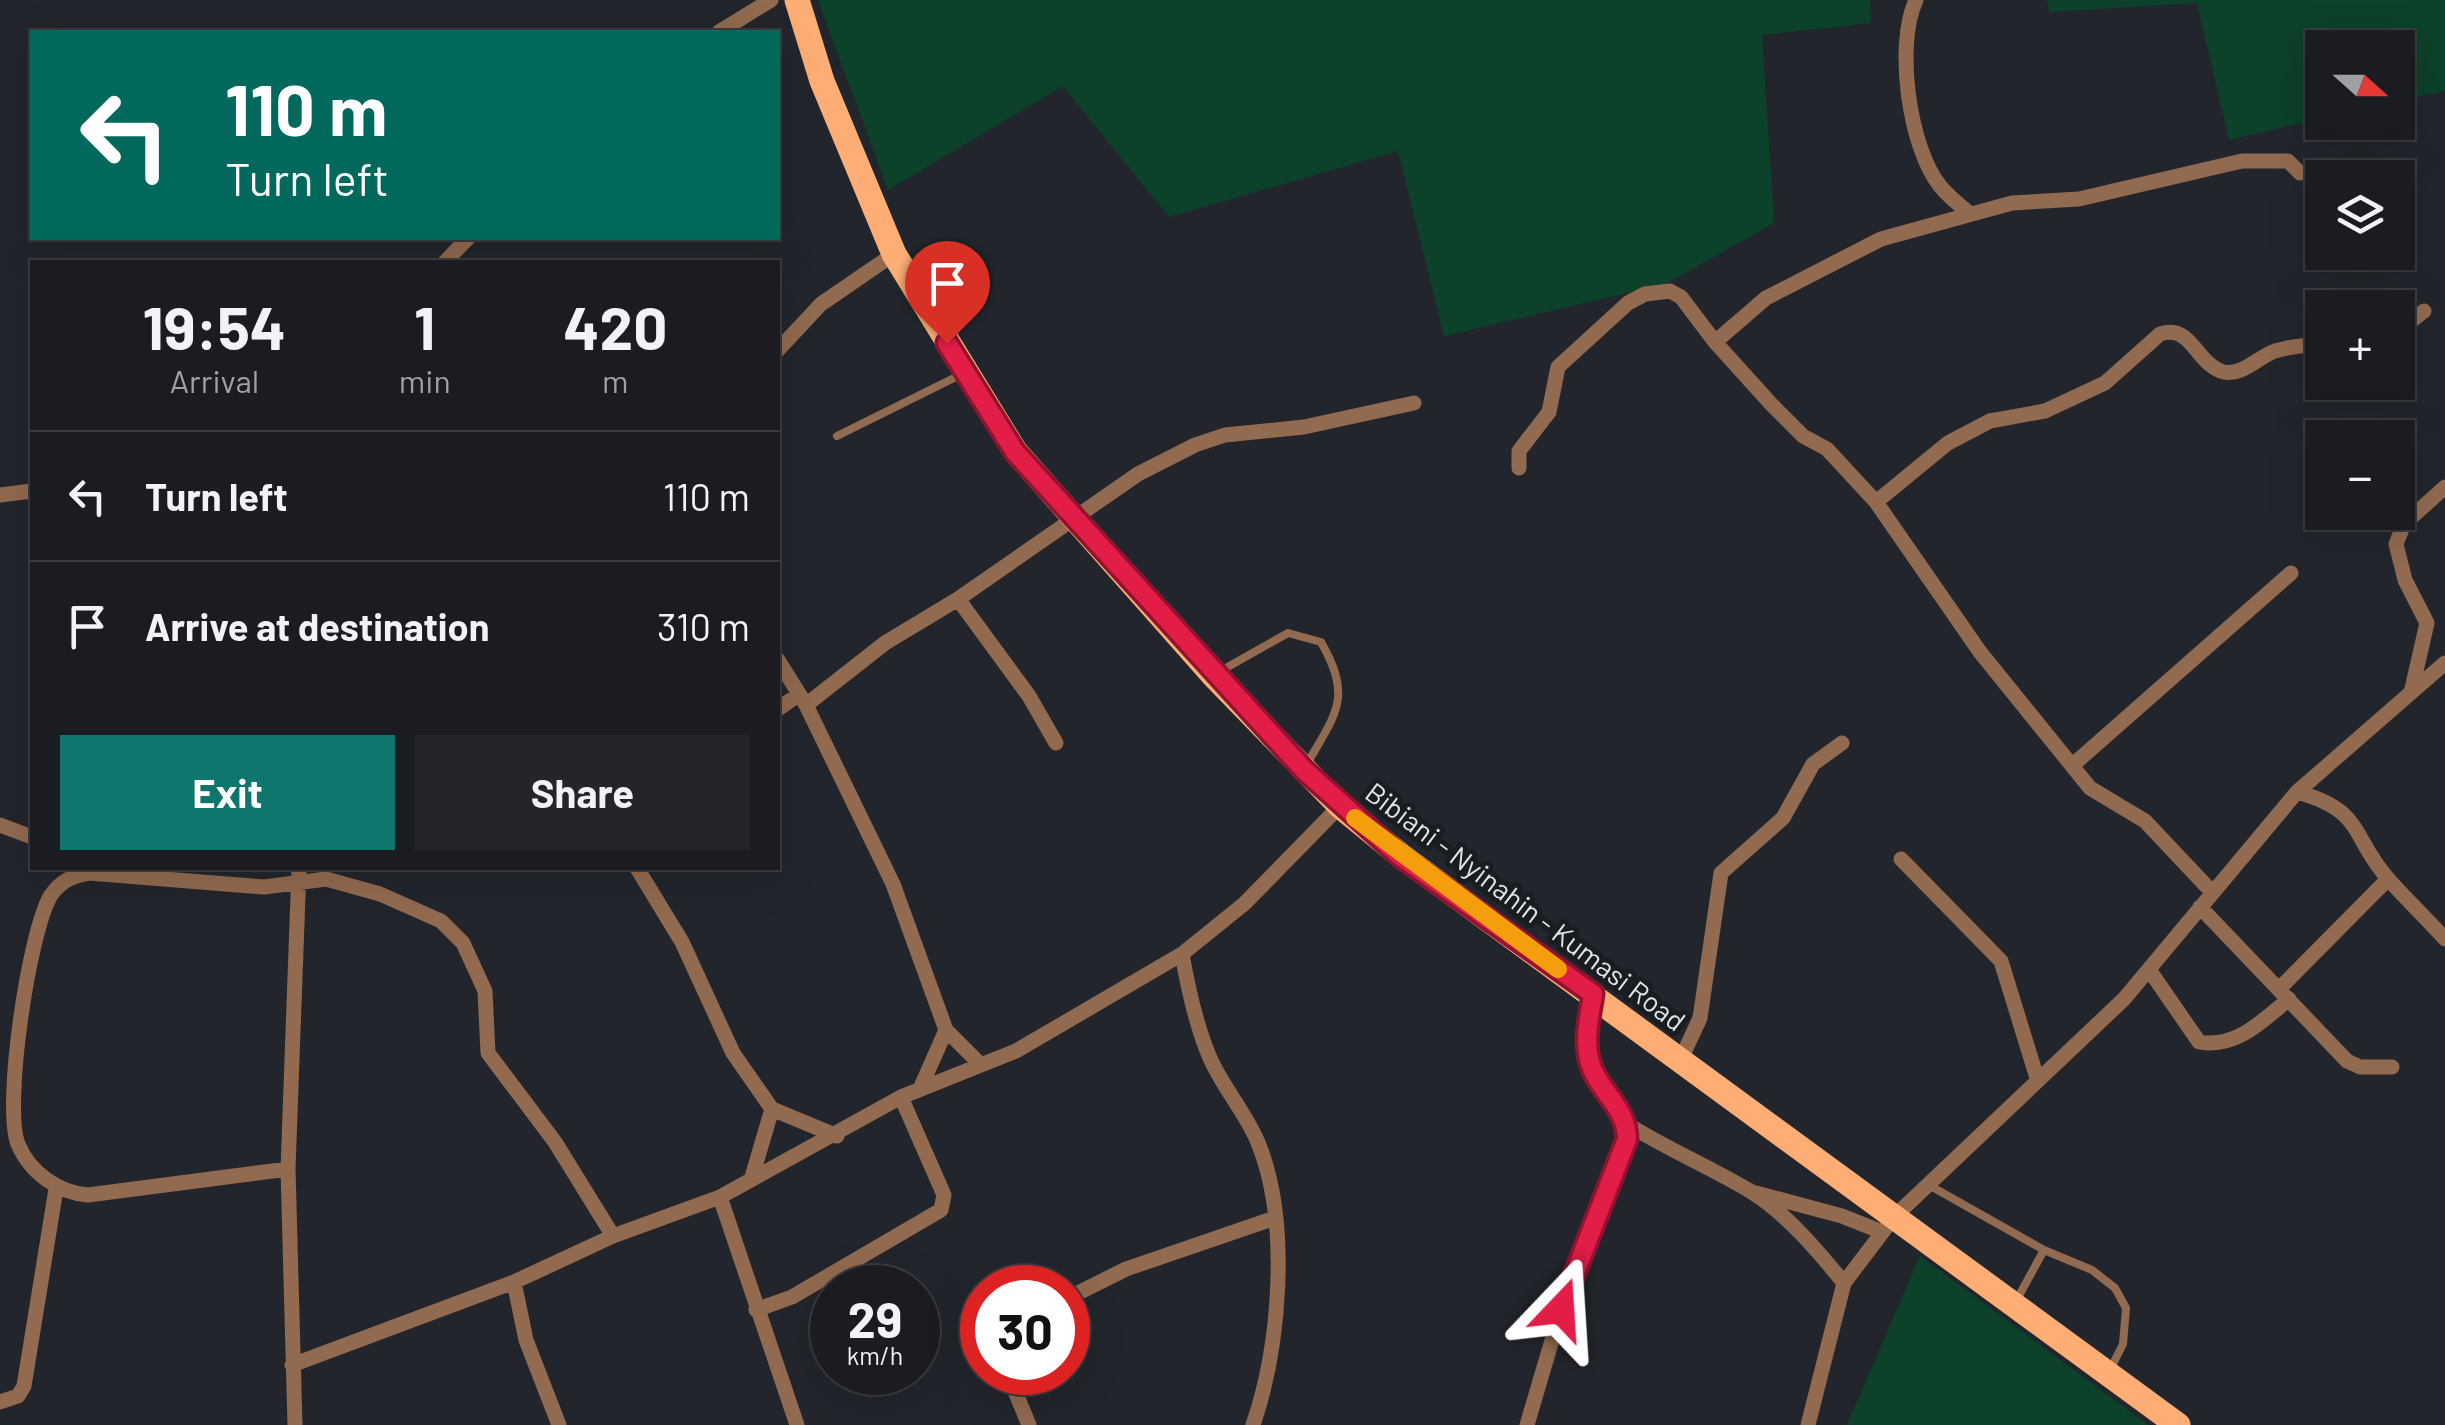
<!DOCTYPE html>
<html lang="en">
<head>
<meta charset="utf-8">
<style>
	:root { --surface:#1a1c21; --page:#23252a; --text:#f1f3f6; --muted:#9fa1a5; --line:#383a3f; --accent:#0f766e }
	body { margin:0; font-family:Barlow,sans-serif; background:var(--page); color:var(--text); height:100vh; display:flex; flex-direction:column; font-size:38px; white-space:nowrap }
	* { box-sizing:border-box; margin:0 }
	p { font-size:32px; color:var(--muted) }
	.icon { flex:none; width:55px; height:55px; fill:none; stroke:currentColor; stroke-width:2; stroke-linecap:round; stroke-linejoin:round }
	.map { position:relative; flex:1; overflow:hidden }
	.details { position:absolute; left:30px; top:260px; width:750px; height:610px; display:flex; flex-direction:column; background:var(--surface); border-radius:0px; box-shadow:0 10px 40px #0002,0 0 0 2px var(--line) }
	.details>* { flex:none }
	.hud { position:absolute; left:30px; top:30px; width:750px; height:210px; border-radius:0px; box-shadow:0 10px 40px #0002,0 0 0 2px var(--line); background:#00695c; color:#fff; overflow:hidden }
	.needle { width:65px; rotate:111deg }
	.fabs { position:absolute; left:2305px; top:30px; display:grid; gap:20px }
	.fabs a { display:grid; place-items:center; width:110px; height:110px; border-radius:0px; background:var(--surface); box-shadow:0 10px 40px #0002,0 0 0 2px var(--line); font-size:50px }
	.speed { position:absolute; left:810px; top:1265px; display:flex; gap:20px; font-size:50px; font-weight:700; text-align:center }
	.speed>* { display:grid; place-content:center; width:130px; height:130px; border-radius:50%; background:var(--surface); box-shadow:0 10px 40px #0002,0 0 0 2px var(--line); line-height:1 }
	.speed small { font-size:25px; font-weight:400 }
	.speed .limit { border:15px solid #d22; background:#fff; color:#111 }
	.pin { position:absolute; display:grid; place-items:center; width:85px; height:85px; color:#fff; margin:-102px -42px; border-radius:50% 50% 50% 0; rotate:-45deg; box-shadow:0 0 10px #0007 }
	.pin .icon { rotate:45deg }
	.me { position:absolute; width:110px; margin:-55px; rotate:20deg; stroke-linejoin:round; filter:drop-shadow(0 0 8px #0008) }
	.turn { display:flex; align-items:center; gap:35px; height:210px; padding:0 30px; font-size:45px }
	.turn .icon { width:130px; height:130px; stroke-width:2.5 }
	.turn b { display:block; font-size:70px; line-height:85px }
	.eta { display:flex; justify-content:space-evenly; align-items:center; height:170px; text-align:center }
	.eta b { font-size:60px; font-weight:700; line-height:70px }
	.cta { display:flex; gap:20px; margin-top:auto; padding:20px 30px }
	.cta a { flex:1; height:115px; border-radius:0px; background:var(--accent); color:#fff; font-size:40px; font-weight:700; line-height:115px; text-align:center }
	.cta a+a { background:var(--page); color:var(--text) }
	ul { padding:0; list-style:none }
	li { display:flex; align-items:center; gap:30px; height:130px; padding:0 30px; border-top:2px solid var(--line) }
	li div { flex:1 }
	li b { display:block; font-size:38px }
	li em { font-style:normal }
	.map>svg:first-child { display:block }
	.green { fill:#0c412a }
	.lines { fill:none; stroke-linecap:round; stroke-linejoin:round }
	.lane { stroke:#916a4f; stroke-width:8 }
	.street { stroke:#916a4f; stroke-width:15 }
	.primary { stroke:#fead74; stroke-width:25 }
	.route-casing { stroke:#92132f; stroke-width:25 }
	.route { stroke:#e11d48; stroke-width:18 }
	.slow { stroke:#f59e0b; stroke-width:18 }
	.labels { text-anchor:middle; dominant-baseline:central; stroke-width:10; stroke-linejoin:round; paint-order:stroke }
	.street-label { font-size:28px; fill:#e2e5e8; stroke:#191d22 }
</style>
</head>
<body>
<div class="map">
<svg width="2445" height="1425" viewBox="0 0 2445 1425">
	<rect width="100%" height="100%" fill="#22262c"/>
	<path class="green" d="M 818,0 L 1870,0 L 1871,23 L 1762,35 L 1774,223 L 1666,284 L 1444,336 L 1398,151 L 1169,217 L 1063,86 L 888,190 Z
		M 2047,0 L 2445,0 L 2445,91 L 2398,101 L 2398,48 L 2322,48 L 2322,118 L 2229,140 L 2197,3 L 2049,12 Z
		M 1920,1256 L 2148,1425 L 1847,1425 Z"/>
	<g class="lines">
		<path class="lane" d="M 837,436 L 960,375
			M 1217,673 L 1288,633 L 1321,642 C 1353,698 1336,713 1307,764
			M 1927,1184 L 2044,1250 L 2092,1270 L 2115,1288 L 2126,1308 L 2123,1344 L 2111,1368
			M 2015,1303 L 2044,1250"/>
		<path class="street" d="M 1916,0 C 1895,45 1909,147 1940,186 C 1948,196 1958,204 1968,212
			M 719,32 L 771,0
			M 445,262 L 468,238
			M 2398,331 L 2424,311
			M 1715,342 L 1766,298 L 1881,239 L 2012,203 L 2079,199 L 2242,161 L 2288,161 L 2300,173
			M 778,350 L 821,304 L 894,254
			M 1519,468 L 1519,451 L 1549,412 L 1558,367 L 1628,303 L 1645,294 L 1670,291 L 1681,297 L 1715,342 L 1772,405 L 1803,436 L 1827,449 L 1876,502
			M 0,495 L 32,491
			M 958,599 L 1029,696 L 1056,743
			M 778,660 L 806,705 L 893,884 L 946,1030 L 980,1064
			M 2411,693 L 2427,623 L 2405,580 L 2396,544 L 2404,524 L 2445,487
			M 806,705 L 885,643 L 958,599 L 1138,474 L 1195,445 L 1225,435 L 1304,427 L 1414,403
			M 778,709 L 798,695
			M 2074,764 L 2291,573
			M 2297,792 C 2366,811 2350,837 2390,881 C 2408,901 2427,919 2445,939
			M 0,825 L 32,837
			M 1901,859 L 2001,961 L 2037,1078
			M 637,868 L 682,942 L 733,1053 L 772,1109 L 837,1136
			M 2211,891 L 2145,821 L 2090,788 L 1980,652 L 1876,502 L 1948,443 L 1990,421 L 2045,411 L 2105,383 L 2160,334 C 2192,323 2196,365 2224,372 C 2242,376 2258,357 2275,351 C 2291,346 2306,345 2322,345
			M 2200,907 L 2347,1061 L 2360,1067 L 2392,1067
			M 1182,954 C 1188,988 1196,1026 1210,1058 C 1223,1088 1247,1114 1259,1145 C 1290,1224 1280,1346 1253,1425
			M 2150,971 L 2199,1042 C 2236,1049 2262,1021 2289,999
			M 2280,988 L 2388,879
			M 1681,1059 L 1700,1018 L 1721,873 L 1783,818 L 1813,764 L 1842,743
			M 920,1089 L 946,1030
			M 1627,1124 C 1667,1149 1710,1167 1750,1191 C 1785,1212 1818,1251 1844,1283
			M 288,1169 L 88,1195 C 59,1193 30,1173 18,1144 C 3,1106 29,931 51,895 C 61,881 72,876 89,873 L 264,887 L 326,879 L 380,894 L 441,921 L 463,943 L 485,991 L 488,1053 L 555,1142 L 613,1236
			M 752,1177 L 772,1109
			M 1756,1193 L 1842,1216 L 1882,1232
			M 720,1197 L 797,1425
			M 514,1282 L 526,1340 L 559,1425
			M 1068,1298 L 1126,1269 L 1275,1218
			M 756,1310 L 792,1297 L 941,1210 L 944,1195 L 901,1097
			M 292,1365 L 514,1282 L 613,1236 L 720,1197 L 901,1097 L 1016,1051 L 1182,954 L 1244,904 L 1340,806
			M 1007,1372 L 1029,1425
			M 0,1402 L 18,1396 L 24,1386 L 56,1189
			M 295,1425 L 288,1169 L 299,868
			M 1527,1425 L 1570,1279 L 1597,1224 L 1627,1139 L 1621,1110 L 1589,1063 L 1586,1037 L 1593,994
			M 1808,1425 L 1844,1283 L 1894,1217 L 2124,999 L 2297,792 L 2445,663"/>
		<path class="primary" d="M 797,0 L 822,81 L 894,254 L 1015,451 L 1213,675 L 1340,806 L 1400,855 L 2178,1425"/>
	</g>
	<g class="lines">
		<defs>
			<path id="route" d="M 947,343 L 1015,452 L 1304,770 L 1400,856 L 1593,994 C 1590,1015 1584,1037 1589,1059 C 1596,1090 1627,1106 1627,1139 L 1561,1309"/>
		</defs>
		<use href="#route" class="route-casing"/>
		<use href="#route" class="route"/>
		<path class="slow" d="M 1355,818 L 1558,969"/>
	</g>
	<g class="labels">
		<g class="street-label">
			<text transform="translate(1526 906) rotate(37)">Bibiani - Nyinahin - Kumasi Road</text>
		</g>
	</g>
</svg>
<div class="fabs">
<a><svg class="needle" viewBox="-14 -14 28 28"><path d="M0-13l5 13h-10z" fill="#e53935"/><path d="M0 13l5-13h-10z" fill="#9fa1a5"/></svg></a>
<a><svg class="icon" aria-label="layers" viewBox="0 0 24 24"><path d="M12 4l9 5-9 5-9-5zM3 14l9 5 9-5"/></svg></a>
<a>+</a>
<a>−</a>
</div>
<div class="speed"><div>29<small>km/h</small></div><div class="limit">30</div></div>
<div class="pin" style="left:947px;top:343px;background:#d93025"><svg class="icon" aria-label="arrive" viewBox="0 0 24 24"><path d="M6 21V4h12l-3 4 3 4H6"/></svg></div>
<svg class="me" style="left:1561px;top:1309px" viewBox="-20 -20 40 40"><path d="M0-17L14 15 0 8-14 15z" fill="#e11d48" stroke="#fff" stroke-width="4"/></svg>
<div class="hud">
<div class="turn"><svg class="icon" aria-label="left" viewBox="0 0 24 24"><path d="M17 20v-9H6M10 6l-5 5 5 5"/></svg><div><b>110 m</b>Turn left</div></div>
</div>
<section class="details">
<div class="eta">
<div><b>19:54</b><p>Arrival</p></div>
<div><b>1</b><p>min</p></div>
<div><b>420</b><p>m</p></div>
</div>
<ul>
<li><svg class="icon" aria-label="left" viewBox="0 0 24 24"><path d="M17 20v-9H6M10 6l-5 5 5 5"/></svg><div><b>Turn left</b></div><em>110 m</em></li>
<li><svg class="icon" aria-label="arrive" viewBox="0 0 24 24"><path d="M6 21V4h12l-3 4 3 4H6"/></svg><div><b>Arrive at destination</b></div><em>310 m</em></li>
</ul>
<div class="cta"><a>Exit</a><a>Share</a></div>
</section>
</div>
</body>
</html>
